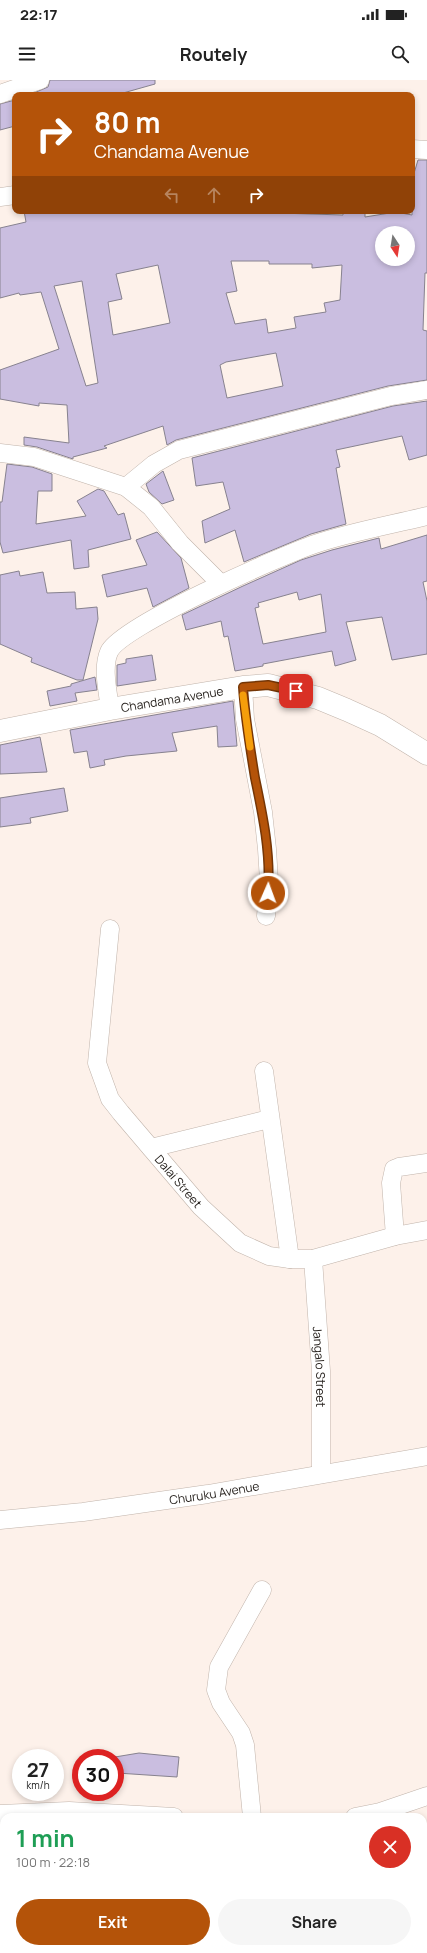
<!DOCTYPE html>
<html lang="en">
<head>
<meta charset="utf-8">
<style>
	:root { --surface:#fff; --page:#f6f6f6; --text:#222; --muted:#767676; --accent:#b45309 }
	body { margin:0; font-family:Manrope,sans-serif; background:var(--page); color:var(--text); height:100vh; display:flex; flex-direction:column; font-size:15px; white-space:nowrap }
	* { box-sizing:border-box; margin:0 }
	p { font-size:13px; color:var(--muted) }
	.icon { flex:none; width:22px; height:22px; fill:none; stroke:currentColor; stroke-width:2; stroke-linecap:round; stroke-linejoin:round }
	.map { position:relative; flex:1; overflow:hidden }
	.details { position:absolute; left:0px; top:1733px; width:427px; height:140px; display:flex; flex-direction:column; background:var(--surface); border-radius:12px 12px 0 0; box-shadow:0 2px 6px #0003 }
	.details>* { flex:none }
	.top-card { position:absolute; left:12px; top:12px; width:403px; height:122px; border-radius:8px; box-shadow:0 2px 6px #0003; background:#b45309; color:#fff; overflow:hidden }
	.needle { width:26px; rotate:168deg }
	.controls { position:absolute; left:375px; top:146px; display:grid; gap:8px }
	.controls a { display:grid; place-items:center; width:40px; height:40px; border-radius:50%; background:var(--surface); box-shadow:0 2px 6px #0003; font-size:20px }
	.speed { position:absolute; left:12px; top:1669px; display:flex; gap:8px; font-size:20px; font-weight:700; text-align:center }
	.speed>* { display:grid; place-content:center; width:52px; height:52px; border-radius:50%; background:var(--surface); box-shadow:0 2px 6px #0003; line-height:1 }
	.speed small { font-size:10px; font-weight:400 }
	.speed .limit { border:6px solid #d22; background:#fff; color:#111 }
	.pin { position:absolute; display:grid; place-items:center; width:34px; height:34px; color:#fff; margin:-17px; border-radius:8px; box-shadow:0 2px 6px #0006 }
	.me { position:absolute; width:44px; margin:-22px; rotate:2deg; stroke-linejoin:round; filter:drop-shadow(0 0 3px #0008) }
	.turn { display:flex; align-items:center; gap:14px; height:84px; padding:0 16px; font-size:18px }
	.turn .icon { width:52px; height:52px; stroke-width:2.5 }
	.turn b { display:block; font-size:28px; line-height:34px }
	.lanes { display:flex; align-items:center; height:38px; padding:0 16px; background:#0003; justify-content:center; gap:20px; direction:ltr }
	.lanes .off { opacity:.35 }
	.round { display:grid; place-items:center; flex:none; width:42px; height:42px; border-radius:21px; background:var(--page) }
	.summary { display:flex; align-items:center; justify-content:space-between; height:68px; padding:0 16px }
	h1 { font-size:24px; font-weight:700; line-height:30px; color:#1e9e55 }
	.primary-button { display:flex; gap:8px; margin-top:auto; padding:8px 16px }
	.primary-button a { flex:1; height:46px; border-radius:24px; background:var(--accent); color:#fff; font-size:16px; font-weight:700; line-height:46px; text-align:center }
	.primary-button a+a { background:var(--page); color:var(--text) }
	.status { display:flex; justify-content:space-between; align-items:center; height:28px; padding:0 20px; background:var(--surface); direction:ltr }
	.status svg { height:11px; fill:currentColor }
	header { display:flex; justify-content:space-between; align-items:center; height:52px; padding:0 16px; background:var(--surface); font-size:18px; font-weight:700 }
	.map>svg:first-child { display:block }
	.building { fill:#cabee0; stroke:#87828f; fill-rule:evenodd }
	.lines { fill:none; stroke-linecap:round; stroke-linejoin:round }
	.street-casing { stroke:#c1b4ab; stroke-width:19 }
	.secondary-casing { stroke:#c1b4ab; stroke-width:23 }
	.street { stroke:#fff; stroke-width:18 }
	.secondary { stroke:#fff; stroke-width:22 }
	.route-casing { stroke:#753606; stroke-width:10 }
	.route { stroke:#b45309; stroke-width:7 }
	.slow { stroke:#f59e0b; stroke-width:7 }
	.labels { text-anchor:middle; dominant-baseline:central; stroke-width:3; stroke-linejoin:round; paint-order:stroke }
	.street-label { font-size:12px; fill:#292420; stroke:#fdf1ea }
</style>
</head>
<body>
<div class="status"><b>22:17</b><svg viewBox="0 0 49 12"><path d="M0 12V9h3v3zM5 12V6h3v6zM10 12V3h3v9zM15 12V0h3v12zM26 1h20v11H26zM47 4h2v5h-2z"/></svg></div>
<header><svg class="icon" aria-label="menu" viewBox="0 0 24 24"><path d="M4 6h16M4 12h16M4 18h16"/></svg>Routely<svg class="icon" aria-label="search" viewBox="0 0 24 24"><circle cx="10" cy="10" r="6"/><path d="M15 15l6 6"/></svg></header>
<div class="map">
<svg width="427" height="1873" viewBox="0 0 427 1873">
	<rect width="100%" height="100%" fill="#fdf1ea"/>
	<path class="building" d="M 50,0 L 155,0 L 155,4 L 116,15 L 29,15 L 48,7 Z
		M 15,20 L 15,46 L 0,50 L 0,24 Z
		M 418,80 L 427,80 L 427,193 L 425,193 L 423,250 L 427,251 L 427,300 L 388,306 L 176,360 L 167,365 L 163,346 L 104,366 L 107,368 L 73,377 L 73,379 L 37,367 L 24,365 L 24,357 L 69,363 L 67,325 L 39,323 L 39,326 L 0,319 L 0,290 L 59,269 L 41,212 L 20,215 L 19,213 L 0,218 L 0,148 L 26,142 L 24,131 L 279,131 L 279,133 L 343,135 L 343,131 L 365,131 L 365,137 L 396,132 L 412,135 L 412,100 ZM 382,153 L 408,153 L 408,179 L 382,179 ZM 231,181 L 269,181 L 269,184 L 312,184 L 312,188 L 342,185 L 340,220 L 324,223 L 326,232 L 294,237 L 296,248 L 268,253 L 266,239 L 235,244 L 226,213 L 237,211 ZM 158,185 L 170,243 L 113,255 L 108,222 L 122,219 L 116,194 ZM 82,201 L 98,303 L 86,306 L 54,206 ZM 276,273 L 283,306 L 227,318 L 220,285 L 226,282 Z
		M 427,321 L 427,375 L 409,380 L 402,356 L 336,370 L 340,387 L 336,388 L 346,444 L 311,454 L 244,482 L 235,450 L 205,463 L 202,441 L 230,429 L 223,402 L 196,406 L 192,378 L 393,326 Z
		M 7,384 L 32,387 L 52,394 L 52,411 L 38,411 L 36,444 L 86,436 L 77,421 L 98,409 L 104,411 L 118,435 L 124,433 L 131,459 L 88,470 L 89,487 L 74,489 L 71,460 L 3,473 L 0,462 L 0,422 L 2,422 Z
		M 163,391 L 174,420 L 162,424 L 149,412 L 146,404 Z
		M 157,452 L 181,478 L 189,508 L 153,527 L 147,508 L 107,517 L 102,495 L 147,485 L 136,460 Z
		M 427,455 L 427,501 L 423,502 L 427,521 L 427,574 L 392,580 L 382,537 L 346,542 L 356,580 L 335,586 L 332,571 L 263,584 L 263,586 L 235,591 L 228,556 L 224,557 L 221,541 L 186,550 L 182,535 L 243,506 L 301,480 L 332,470 L 379,458 L 381,469 ZM 297,512 L 299,520 L 321,514 L 326,552 L 263,564 L 255,528 L 259,527 L 258,523 Z
		M 19,491 L 20,496 L 43,492 L 47,513 L 75,512 L 76,529 L 97,527 L 98,539 L 83,600 L 77,600 L 31,582 L 32,578 L 0,564 L 0,495 Z
		M 152,575 L 156,600 L 117,606 L 117,585 L 126,583 L 126,579 Z
		M 95,597 L 97,610 L 75,613 L 77,621 L 50,626 L 47,611 L 71,606 L 71,604 Z
		M 233,621 L 237,666 L 218,667 L 217,646 L 172,653 L 177,671 L 126,676 L 104,680 L 105,685 L 90,688 L 87,671 L 74,673 L 70,650 Z
		M 40,657 L 47,692 L 0,694 L 0,665 Z
		M 64,708 L 68,731 L 30,738 L 31,743 L 0,747 L 0,718 Z
		M 139,1673 L 179,1677 L 177,1697 L 117,1693 L 115,1677 Z"/>
	<g class="lines">
		<defs>
			<g id="street">
				<path d="M 0,14 L 40,0"/>
				<path d="M 412,69 L 427,70"/>
				<path d="M 0,117 L 15,115"/>
				<path d="M 0,373 L 34,377 L 126,407 L 151,427 L 180,463 L 221,504"/>
				<path d="M 126,407 L 154,384 L 179,370 L 391,316 L 427,310"/>
				<path d="M 243,607 L 245,639 L 263,732 L 267,769 L 269,801 L 266,836"/>
				<path d="M 110,629 C 108,612 102,588 109,572 C 120,546 283,475 315,464 C 351,452 390,445 427,436"/>
				<path id="s1" d="M 110,849 L 97,983 L 110,1019 L 121,1033 L 201,1127 L 240,1163 L 269,1176 L 290,1179 L 313,1179 L 395,1156 L 427,1150"/>
				<path d="M 264,991 L 290,1179"/>
				<path d="M 151,1068 L 269,1039"/>
				<path d="M 395,1156 L 391,1103 L 394,1089 L 399,1087 L 427,1083"/>
				<path id="s2" d="M 313,1179 L 321,1291 L 321,1394"/>
				<path id="s3" d="M 0,1440 L 83,1432 L 208,1414 L 427,1376"/>
				<path d="M 0,1734 L 69,1731 L 174,1737"/>
				<path d="M 252,1737 L 245,1665 L 241,1653 L 221,1623 L 216,1610 L 219,1587 L 262,1510"/>
				<path d="M 355,1737 L 380,1732 L 427,1716"/>
				<path d="M 240,1869 L 241,1873"/>
				<path d="M 393,1869 L 393,1873"/>
			</g>
			<g id="secondary">
				<path id="s4" d="M 0,651 L 110,629 L 243,607 L 268,605 L 318,618 L 347,630 L 380,645 L 427,674"/>
			</g>
		</defs>
		<use href="#street" class="street-casing"/>
		<use href="#secondary" class="secondary-casing"/>
		<use href="#street" class="street"/>
		<use href="#secondary" class="secondary"/>
	</g>
	<g class="lines">
		<defs>
			<path id="route" d="M 268,813 C 271,774 263,736 255,698 C 250,667 245,638 243,607 L 268,605 L 296,611"/>
		</defs>
		<use href="#route" class="route-casing"/>
		<use href="#route" class="route"/>
		<path class="slow" d="M 243,615 L 250,667"/>
	</g>
	<g class="labels">
		<g class="street-label">
			<text stroke="none"><textPath href="#s4" startOffset="175">Chandama Avenue</textPath></text>
			<text stroke="none"><textPath href="#s1" startOffset="280">Dalai Street</textPath></text>
			<text stroke="none"><textPath href="#s2" startOffset="108">Jangalo Street</textPath></text>
			<text stroke="none"><textPath href="#s3" startOffset="216">Churuku Avenue</textPath></text>
		</g>
	</g>
</svg>
<div class="controls">
<a><svg class="needle" viewBox="-14 -14 28 28"><path d="M0-13l5 13h-10z" fill="#e53935"/><path d="M0 13l5-13h-10z" fill="#767676"/></svg></a>
</div>
<div class="speed"><div>27<small>km/h</small></div><div class="limit">30</div></div>
<div class="pin" style="left:296px;top:611px;background:#d93025"><svg class="icon" aria-label="arrive" viewBox="0 0 24 24"><path d="M6 21V4h12l-3 4 3 4H6"/></svg></div>
<svg class="me" style="left:268px;top:813px" viewBox="-20 -20 40 40"><circle r="17" fill="#b45309" stroke="#fff" stroke-width="3"/><path d="M0-11L8 9 0 5-8 9z" fill="#fff"/></svg>
<div class="top-card">
<div class="turn"><svg class="icon" aria-label="right" viewBox="0 0 24 24"><path d="M7 20v-9h11M14 6l5 5-5 5"/></svg><div><b>80 m</b>Chandama Avenue</div></div>
<div class="lanes"><svg class="icon off" aria-label="left" viewBox="0 0 24 24"><path d="M17 20v-9H6M10 6l-5 5 5 5"/></svg><svg class="icon off" aria-label="ahead" viewBox="0 0 24 24"><path d="M12 20V5M6 11l6-6 6 6"/></svg><svg class="icon" aria-label="right" viewBox="0 0 24 24"><path d="M7 20v-9h11M14 6l5 5-5 5"/></svg></div>
</div>
<section class="details">
<div class="summary"><div><h1>1 min</h1><p>100 m · 22:18</p></div><a class="round" style="background:#d93025;color:#fff"><svg class="icon" aria-label="close" viewBox="0 0 24 24"><path d="M6 6l12 12M18 6L6 18"/></svg></a></div>
<div class="primary-button"><a>Exit</a><a>Share</a></div>
</section>
</div>
</body>
</html>
